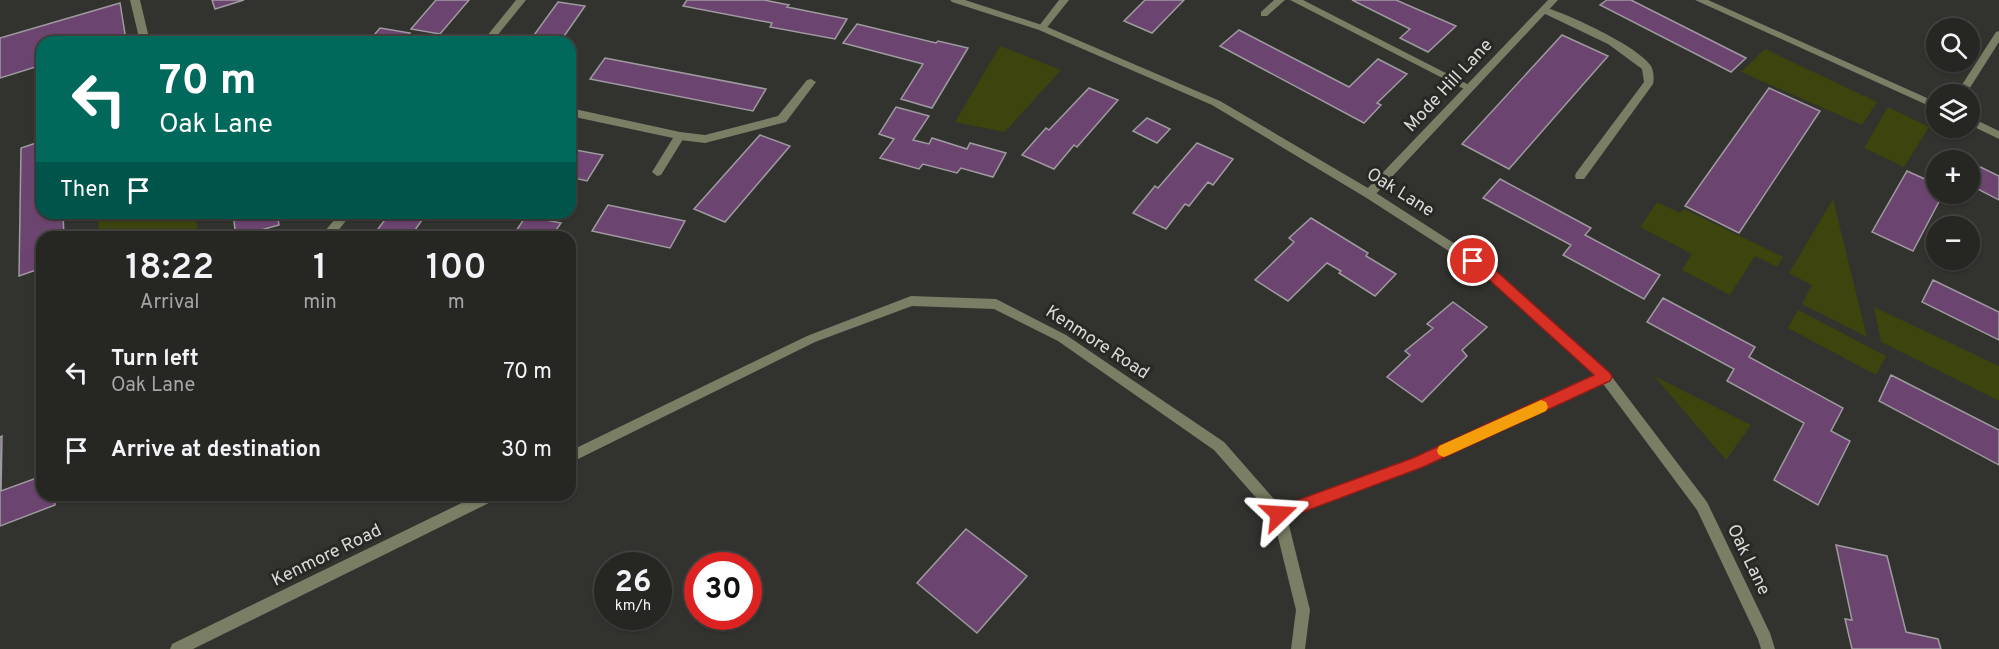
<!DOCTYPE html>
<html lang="en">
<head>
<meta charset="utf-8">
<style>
	:root { --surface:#262622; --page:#32322f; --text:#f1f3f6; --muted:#a4a5a5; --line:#424340 }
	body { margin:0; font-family:Overpass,sans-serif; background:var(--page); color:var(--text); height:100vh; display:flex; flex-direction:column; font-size:22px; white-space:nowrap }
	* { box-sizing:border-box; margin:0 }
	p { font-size:20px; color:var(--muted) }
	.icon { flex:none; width:33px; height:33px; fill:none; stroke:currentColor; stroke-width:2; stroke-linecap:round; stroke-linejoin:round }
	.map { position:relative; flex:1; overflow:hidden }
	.details { position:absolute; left:36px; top:231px; width:540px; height:270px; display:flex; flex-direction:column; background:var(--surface); border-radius:18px; box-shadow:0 2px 4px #0004,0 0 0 2px var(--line) }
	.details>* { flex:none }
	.top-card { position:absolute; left:36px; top:36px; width:540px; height:183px; border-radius:18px; box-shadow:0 2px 4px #0004,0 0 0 2px var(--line); background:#00695c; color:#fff; overflow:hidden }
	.fabs { position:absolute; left:1926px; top:18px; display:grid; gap:12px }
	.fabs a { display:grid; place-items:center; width:54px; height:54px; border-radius:50%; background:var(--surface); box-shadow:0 2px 4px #0004,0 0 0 2px var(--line); font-size:30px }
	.speed { position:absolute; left:594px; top:552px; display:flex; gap:12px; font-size:30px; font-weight:700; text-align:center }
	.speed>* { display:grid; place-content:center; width:78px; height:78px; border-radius:50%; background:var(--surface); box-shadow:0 2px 4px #0004,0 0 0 2px var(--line); line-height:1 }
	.speed small { font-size:15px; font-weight:400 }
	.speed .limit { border:9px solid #d22; background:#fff; color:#111 }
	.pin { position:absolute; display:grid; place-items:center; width:51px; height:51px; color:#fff; margin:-26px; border:3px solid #fff; border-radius:50%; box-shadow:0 2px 6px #0007 }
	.me { position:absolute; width:66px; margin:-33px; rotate:70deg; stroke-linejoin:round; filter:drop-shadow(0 0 4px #0008) }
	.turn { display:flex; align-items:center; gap:21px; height:126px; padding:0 24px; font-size:27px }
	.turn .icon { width:78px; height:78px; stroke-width:2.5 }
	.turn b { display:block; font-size:42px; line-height:51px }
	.then { display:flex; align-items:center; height:57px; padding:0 24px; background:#0003; gap:12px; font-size:22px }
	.eta { display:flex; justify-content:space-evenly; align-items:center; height:102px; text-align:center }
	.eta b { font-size:36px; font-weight:600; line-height:42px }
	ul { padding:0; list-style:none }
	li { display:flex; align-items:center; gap:18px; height:78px; padding:0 24px }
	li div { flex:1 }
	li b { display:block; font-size:22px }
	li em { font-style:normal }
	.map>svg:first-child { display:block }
	.green { fill:#3d440e }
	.building { fill:#6b4570; stroke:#9e9a9f; stroke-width:1.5 }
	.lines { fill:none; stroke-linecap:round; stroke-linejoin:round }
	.service { fill:#797e65; fill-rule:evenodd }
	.minor { fill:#797e65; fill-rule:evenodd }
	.tertiary { fill:#797e65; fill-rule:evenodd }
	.route { fill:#d93025; stroke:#8d1f18; stroke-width:1.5 }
	.slow { fill:#f59e0b }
	.labels { text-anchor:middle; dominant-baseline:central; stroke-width:6; stroke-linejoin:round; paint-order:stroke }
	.street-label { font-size:18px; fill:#d9dad7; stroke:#282924 }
</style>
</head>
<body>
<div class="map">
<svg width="1999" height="649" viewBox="0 0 1999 649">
	<rect width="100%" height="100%" fill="#32332e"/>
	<path class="green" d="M 1000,46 L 1061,70 L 1005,132 L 955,122 Z
		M 1765,49 L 1877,102 L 1862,125 L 1741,72 Z
		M 1888,107 L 1929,127 L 1904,167 L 1864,148 Z
		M 1833,199 L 1867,337 L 1802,304 L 1812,285 L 1789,273 Z
		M 1657,202 L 1680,213 L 1684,209 L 1783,257 L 1777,267 L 1755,256 L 1730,295 L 1682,270 L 1692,254 L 1640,227 Z
		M 98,213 L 196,213 L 197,228 L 168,237 L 99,237 Z
		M 1874,307 L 1999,366 L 1999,401 L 1881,342 Z
		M 1798,310 L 1886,356 L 1876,375 L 1788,328 Z
		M 1654,376 L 1751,425 L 1726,460 Z"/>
	<path class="building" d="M 212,0 L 244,0 L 215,9 Z
		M 436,0 L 469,0 L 440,34 L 411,29 Z
		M 687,0 L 764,0 L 789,5 L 787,7 L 847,19 L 835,39 L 770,27 L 772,23 L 683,6 Z
		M 1145,0 L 1184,0 L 1152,33 L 1124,21 Z
		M 1352,0 L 1396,0 L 1456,26 L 1428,52 L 1400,38 L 1410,29 Z
		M 1607,0 L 1631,0 L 1746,58 L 1731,72 L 1600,5 Z
		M 558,2 L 585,6 L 560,42 L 529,42 Z
		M 120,3 L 126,40 L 119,42 L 42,42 L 42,65 L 0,78 L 0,38 Z
		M 857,24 L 936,43 L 938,41 L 968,48 L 932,108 L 901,99 L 923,64 L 843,43 Z
		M 380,28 L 410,33 L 403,42 L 368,42 Z
		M 1239,30 L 1349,87 L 1378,59 L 1407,74 L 1377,103 L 1381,105 L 1364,123 L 1220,46 Z
		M 1562,35 L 1608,56 L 1509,169 L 1462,144 Z
		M 605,58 L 766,89 L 753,111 L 590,79 Z
		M 1089,88 L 1118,100 L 1077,147 L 1074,145 L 1054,169 L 1022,155 L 1046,128 L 1049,130 Z
		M 1769,88 L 1820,111 L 1739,233 L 1685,206 Z
		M 896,107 L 929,116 L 913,140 L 929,144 L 932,138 L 967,149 L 970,143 L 1006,153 L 993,177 L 961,168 L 957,173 L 923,164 L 919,169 L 880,158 L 894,139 L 879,134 Z
		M 1147,118 L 1170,129 L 1157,143 L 1133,131 Z
		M 760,135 L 790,146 L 725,222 L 694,209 Z
		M 42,141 L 42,213 L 63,213 L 64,237 L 42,237 L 42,268 L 19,276 L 21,148 Z
		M 1197,143 L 1233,159 L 1213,185 L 1208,182 L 1189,206 L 1185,204 L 1166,229 L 1133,213 L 1155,186 L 1158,188 Z
		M 570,149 L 603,155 L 587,181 L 570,177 Z
		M 1970,162 L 1999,176 L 1999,200 L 1970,185 Z
		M 1907,171 L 1936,184 L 1936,194 L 1943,194 L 1913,251 L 1872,232 Z
		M 1500,179 L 1591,228 L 1585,235 L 1660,275 L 1644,299 L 1563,255 L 1571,245 L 1483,198 Z
		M 608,205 L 685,221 L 670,248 L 592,231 Z
		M 233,213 L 277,213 L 279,225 L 236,237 Z
		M 390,213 L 427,213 L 410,237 L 372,237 Z
		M 526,216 L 561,223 L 551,237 L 512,237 Z
		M 1311,218 L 1368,253 L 1366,256 L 1396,274 L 1375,296 L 1339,273 L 1341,271 L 1327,263 L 1288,301 L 1255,280 L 1294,242 L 1289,238 Z
		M 1933,280 L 1999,312 L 1999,340 L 1922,302 Z
		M 1663,298 L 1755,347 L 1749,357 L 1843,408 L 1831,431 L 1850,441 L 1818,505 L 1774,480 L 1804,423 L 1727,381 L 1734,369 L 1647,322 Z
		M 1453,302 L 1487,327 L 1462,350 L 1467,356 L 1422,402 L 1387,377 L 1410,355 L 1405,351 L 1433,328 L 1427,324 Z
		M 1891,375 L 1999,430 L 1999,465 L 1879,401 Z
		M 2,436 L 1,491 L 42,476 L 42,495 L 55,495 L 55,505 L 0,526 L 0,437 Z
		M 966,529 L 1027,576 L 977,633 L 917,583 Z
		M 1836,545 L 1887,556 L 1906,632 L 1938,639 L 1941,649 L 1852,649 L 1845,619 L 1852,620 Z"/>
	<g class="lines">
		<path class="service" d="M 130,0 L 140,0 L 150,42 L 140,42 Z
			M 1274,0 L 1285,0 L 1267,16 L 1261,16 L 1261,12 Z
			M 1290,0 L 1303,0 L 1475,88 L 1470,91 L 1466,90 Z
			M 1544,7 C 1568,14 1638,46 1651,66 C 1654,71 1654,80 1653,84 L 1584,179 L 1576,179 L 1575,176 L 1576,173 L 1644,82 L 1642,69 L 1608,44 L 1541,12 L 1539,10 Z
			M 811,79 L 816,82 L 786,122 L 705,143 L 680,140 L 675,136 L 680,132 L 705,135 L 778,116 L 807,80 Z"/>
		<path class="minor" d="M 516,0 L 526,0 L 492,42 L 482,42 Z
			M 1059,0 L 1069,0 L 1045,30 L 1039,30 L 1039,26 Z
			M 1548,0 L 1558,0 L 1373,197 L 1365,197 L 1364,194 L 1365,191 Z
			M 1695,0 L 1708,0 L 1936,102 L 1936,109 Z
			M 1999,31 L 1999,42 L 1966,94 L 1956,94 L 1996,32 Z
			M 570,108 L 680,132 L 685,136 L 661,175 L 657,176 L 652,172 L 673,138 L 570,116 Z
			M 1970,117 L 1999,131 L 1999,139 L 1970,125 Z
			M 340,213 L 352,213 L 333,237 L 320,237 Z
			M 911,296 L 996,299 L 1066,335 L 1224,442 L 1281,507 L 1413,459 L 1601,373 L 1605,372 L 1609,373 L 1611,377 L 1609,381 L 1423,467 L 1287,517 L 1310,610 L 1305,649 L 1291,649 L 1296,610 L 1273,517 L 1214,450 L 1058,341 L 994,309 L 912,306 L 815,342 L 570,463 L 570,451 L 807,336 Z
			M 478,495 L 499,495 L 497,499 L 193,649 L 170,649 L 172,644 Z"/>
		<path class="tertiary" d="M 950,0 L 965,0 L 1045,26 L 1220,101 L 1373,191 L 1494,269 L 1609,373 L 1707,502 L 1770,633 L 1775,649 L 1761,649 L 1758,639 L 1697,510 L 1601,381 L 1486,275 L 1365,197 L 1212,105 L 1039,30 L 952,2 Z"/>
	</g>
	<path class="route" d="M 1473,256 L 1494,269 L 1610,373 L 1612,377 L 1610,381 L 1423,467 L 1279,521 L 1273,519 L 1271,514 L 1273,509 L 1413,458 L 1594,375 L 1485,276 L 1466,261 Z"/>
	<path class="slow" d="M 1541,400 L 1546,402 L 1548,407 L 1546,411 L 1449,455 L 1444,457 L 1439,455 L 1437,451 L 1439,446 Z"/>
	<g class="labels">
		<g class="street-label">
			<text transform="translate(1449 86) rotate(-47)">Mode Hill Lane</text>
			<text transform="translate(1400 193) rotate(32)">Oak Lane</text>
			<text transform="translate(1097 343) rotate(33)">Kenmore Road</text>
			<text transform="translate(327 556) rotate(-26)">Kenmore Road</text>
			<text transform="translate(1748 560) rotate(64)">Oak Lane</text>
		</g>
	</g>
</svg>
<div class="fabs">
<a><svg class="icon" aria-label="search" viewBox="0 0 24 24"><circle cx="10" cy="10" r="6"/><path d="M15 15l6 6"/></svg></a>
<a><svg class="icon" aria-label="layers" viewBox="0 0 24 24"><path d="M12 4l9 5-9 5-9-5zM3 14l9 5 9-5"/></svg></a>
<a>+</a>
<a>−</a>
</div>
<div class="speed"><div>26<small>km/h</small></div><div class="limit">30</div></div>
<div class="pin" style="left:1473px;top:261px;background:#d93025"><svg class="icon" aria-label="arrive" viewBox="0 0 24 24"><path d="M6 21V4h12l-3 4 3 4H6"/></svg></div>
<svg class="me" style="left:1279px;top:514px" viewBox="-20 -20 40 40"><path d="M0-17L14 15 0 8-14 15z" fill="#d93025" stroke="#fff" stroke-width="4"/></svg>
<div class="top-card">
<div class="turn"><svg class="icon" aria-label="left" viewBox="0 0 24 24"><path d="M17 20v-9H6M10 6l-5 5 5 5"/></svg><div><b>70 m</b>Oak Lane</div></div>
<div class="then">Then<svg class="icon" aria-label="arrive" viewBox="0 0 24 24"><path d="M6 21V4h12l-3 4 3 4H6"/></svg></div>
</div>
<section class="details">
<div class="eta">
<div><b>18:22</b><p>Arrival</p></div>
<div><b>1</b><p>min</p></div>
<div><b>100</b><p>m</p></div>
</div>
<ul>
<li><svg class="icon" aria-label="left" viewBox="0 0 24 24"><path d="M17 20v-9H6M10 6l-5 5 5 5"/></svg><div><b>Turn left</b><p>Oak Lane</p></div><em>70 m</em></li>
<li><svg class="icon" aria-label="arrive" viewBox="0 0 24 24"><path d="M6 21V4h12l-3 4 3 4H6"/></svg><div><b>Arrive at destination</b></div><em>30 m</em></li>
</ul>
</section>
</div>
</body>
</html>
